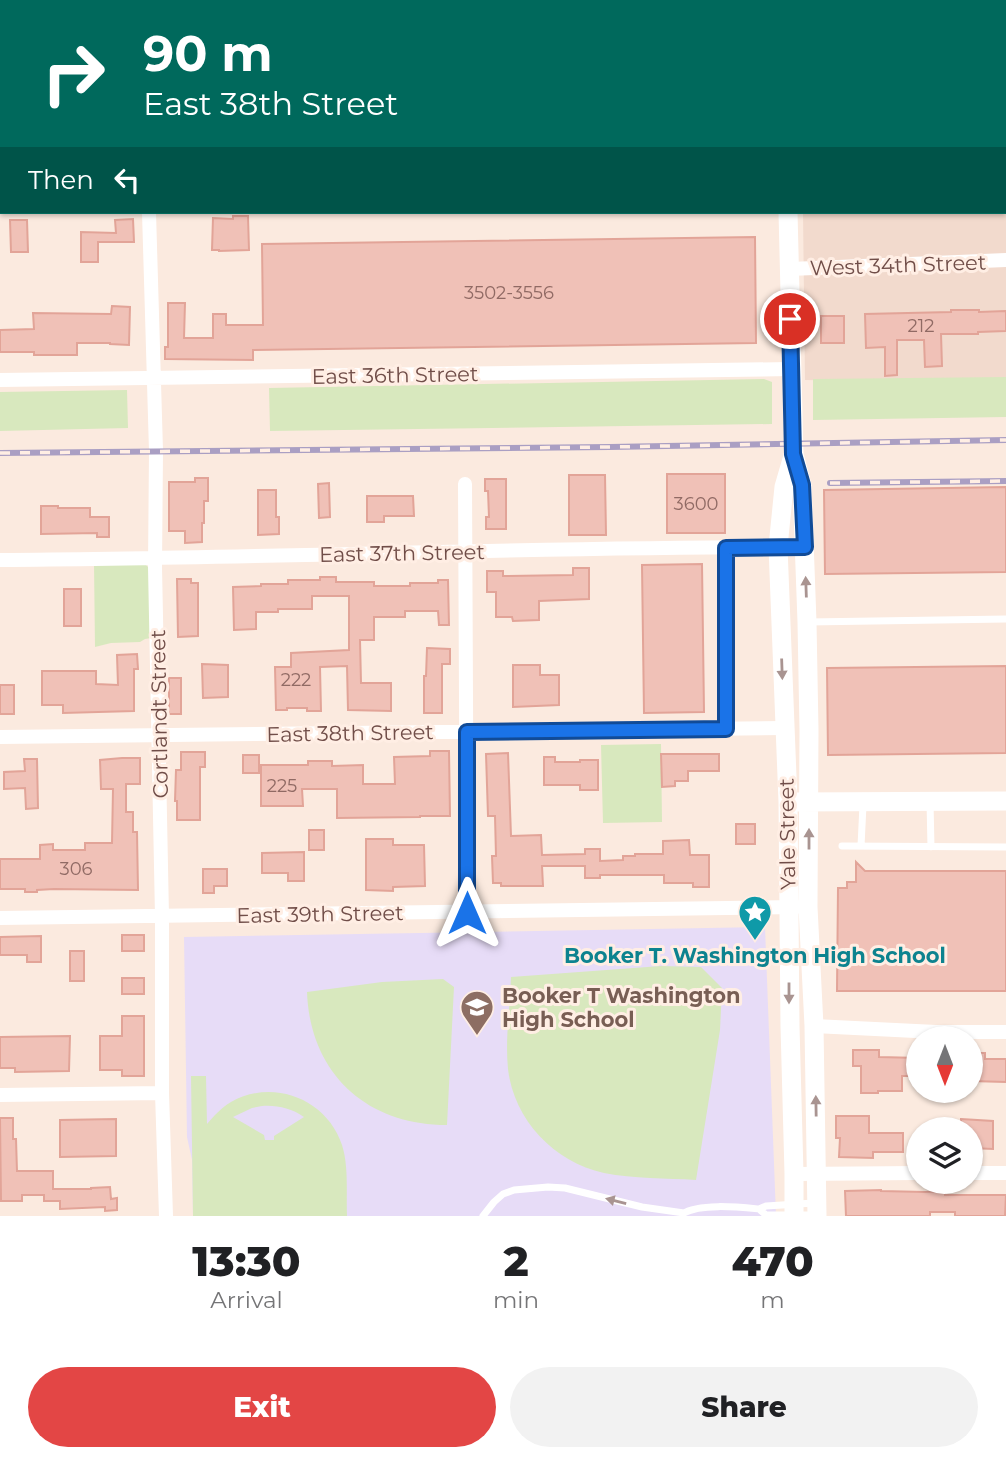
<!DOCTYPE html>
<html lang="en">
<head>
<meta charset="utf-8">
<style>
	:root { --surface:#fff; --page:#f2f2f2; --text:#202124; --muted:#757577; --accent:#e34645 }
	body { margin:0; font-family:Montserrat,sans-serif; background:var(--page); color:var(--text); height:100vh; display:flex; flex-direction:column; font-size:26px; white-space:nowrap }
	* { box-sizing:border-box; margin:0 }
	p { font-size:23px; color:var(--muted) }
	.icon { flex:none; width:38px; height:38px; fill:none; stroke:currentColor; stroke-width:2; stroke-linecap:round; stroke-linejoin:round }
	.map { position:relative; height:1216px; overflow:hidden }
	.details { display:flex; flex-direction:column; background:var(--surface); flex:1 }
	.details>* { flex:none }
	.guide { position:absolute; left:0px; top:0px; width:1006px; height:214px; box-shadow:0 2px 5px #0004; background:#00695c; color:#fff; overflow:hidden }
	.needle { width:46px; rotate:180deg }
	.controls { position:absolute; left:906px; top:1026px; display:grid; gap:14px }
	.controls a { display:grid; place-items:center; width:77px; height:77px; border-radius:50%; background:var(--surface); box-shadow:0 2px 5px #0004; font-size:35px }
	.pin { position:absolute; display:grid; place-items:center; width:60px; height:60px; color:#fff; margin:-30px; border:4px solid #fff; border-radius:50%; box-shadow:0 2px 7px #0007 }
	.me { position:absolute; width:77px; margin:-38px; rotate:0deg; stroke-linejoin:round; filter:drop-shadow(0 0 5px #0008) }
	.turn { display:flex; align-items:center; gap:24px; height:147px; padding:0 28px; font-size:32px }
	.turn .icon { width:91px; height:91px; stroke-width:2.5 }
	.turn b { display:block; font-size:49px; line-height:60px }
	.then { display:flex; align-items:center; height:66px; padding:0 28px; background:#0003; gap:14px; font-size:26px }
	.eta { display:flex; justify-content:space-evenly; align-items:center; height:119px; text-align:center }
	.eta b { font-size:42px; font-weight:800; line-height:49px }
	.action { display:flex; gap:14px; margin-top:auto; padding:14px 28px }
	.action a { flex:1; height:80px; border-radius:42px; background:var(--accent); color:#fff; font-size:28px; font-weight:800; line-height:80px; text-align:center }
	.action a+a { background:var(--page); color:var(--text) }
	.map>svg:first-child { display:block }
	.residential { fill:#f2dacd }
	.education { fill:#e7dcf7 }
	.green { fill:#d8e8be; fill-rule:evenodd }
	.building { fill:#f0c1b7; stroke:#e2a498; stroke-width:2 }
	.lines { fill:none; stroke-linecap:round; stroke-linejoin:round }
	.lane { stroke:#fff; stroke-width:7 }
	.street { stroke:#fff; stroke-width:14 }
	.secondary { stroke:#fff; stroke-width:19 }
	.rail-casing { stroke:#aa9fc3; stroke-width:6 }
	.rail { stroke:#ffeee4; stroke-width:3.5; stroke-dasharray:10; stroke-linecap:butt }
	.oneway { fill:#a99491 }
	.route-casing { stroke:#114b97; stroke-width:18 }
	.route { stroke:#1a73e8; stroke-width:12 }
	.labels { text-anchor:middle; dominant-baseline:central; stroke-width:6; stroke-linejoin:round; paint-order:stroke }
	.number-label { font-size:18px; fill:#906a64 }
	.street-label { font-size:21px; fill:#704d48; stroke:#ffeee4 }
	.culture-label { font-size:21px; font-weight:bold; fill:#0d838f; stroke:#ffeee4 }
	.education-label { font-size:21px; font-weight:bold; fill:#785e54; stroke:#ffeee4; text-anchor:start }
</style>
</head>
<body>
<div class="map">
<svg width="1006" height="1216" viewBox="0 0 1006 1216">
	<rect width="100%" height="100%" fill="#fbeadf"/>
	<path class="residential" d="M 801,0 L 1006,0 L 1006,384 L 805,380 L 803,212 L 1004,212 L 1004,2 L 801,2 Z"/>
	<path class="education" d="M 765,927 L 776,1216 L 193,1216 L 192,1160 L 187,1137 L 184,937 Z"/>
	<path class="green" d="M 1006,377 L 1006,417 L 813,420 L 813,379 Z
		M 764,379 L 772,382 L 772,424 L 270,431 L 269,388 Z
		M 127,390 L 128,428 L 0,431 L 0,392 Z
		M 94,564 L 145,564 L 149,568 L 151,638 L 145,639 L 140,642 L 111,643 L 95,647 Z
		M 661,744 L 662,822 L 603,823 L 601,745 Z
		M 661,966 L 701,967 L 722,988 L 720,1030 L 696,1180 C 666,1178 634,1179 604,1173 C 554,1162 514,1120 508,1069 C 505,1039 510,1007 511,977 Z
		M 443,979 L 454,987 L 447,1125 C 366,1125 310,1073 307,992 L 382,982 Z
		M 191,1076 L 206,1076 L 207,1124 C 214,1116 221,1108 231,1102 C 273,1078 327,1099 342,1145 C 349,1167 346,1193 347,1216 L 193,1216 ZM 262,1106 C 277,1105 291,1108 304,1117 L 274,1136 L 274,1140 L 265,1140 L 264,1135 L 233,1117 L 252,1108 Z"/>
	<path class="building" d="M 233,216 L 248,216 L 249,250 L 219,251 L 219,250 L 212,250 L 213,218 L 233,219 Z
		M 133,219 L 134,242 L 98,242 L 98,262 L 81,262 L 81,232 L 116,233 L 115,220 Z
		M 10,220 L 27,220 L 28,252 L 11,252 Z
		M 755,237 L 756,343 L 253,350 L 253,360 L 165,359 L 165,347 L 168,347 L 168,303 L 185,303 L 184,338 L 213,338 L 213,314 L 226,314 L 226,325 L 263,325 L 262,244 Z
		M 112,306 L 130,307 L 129,345 L 110,344 L 110,343 L 77,343 L 77,355 L 34,355 L 34,352 L 0,352 L 0,330 L 34,329 L 33,313 L 111,314 Z
		M 951,310 L 979,310 L 979,312 L 1006,311 L 1006,331 L 978,332 L 978,334 L 941,334 L 942,366 L 925,367 L 924,340 L 897,340 L 897,375 L 885,376 L 885,347 L 866,348 L 865,314 L 951,312 Z
		M 821,316 L 844,316 L 844,343 L 821,343 Z
		M 667,474 L 725,474 L 725,533 L 667,533 Z
		M 569,475 L 605,475 L 606,535 L 569,535 Z
		M 195,478 L 208,478 L 208,501 L 204,501 L 204,523 L 202,523 L 202,542 L 185,543 L 185,531 L 169,531 L 169,482 L 195,482 Z
		M 485,479 L 506,479 L 506,529 L 486,529 L 486,517 L 489,517 L 488,491 L 485,491 Z
		M 329,483 L 330,517 L 319,518 L 318,484 Z
		M 1006,487 L 1006,572 L 825,574 L 824,490 Z
		M 258,490 L 276,490 L 276,517 L 279,517 L 279,534 L 258,535 Z
		M 367,496 L 413,496 L 414,516 L 384,516 L 384,522 L 367,522 Z
		M 41,506 L 58,506 L 58,508 L 90,508 L 90,517 L 109,517 L 109,537 L 97,537 L 97,533 L 41,534 Z
		M 702,564 L 704,712 L 644,713 L 642,565 Z
		M 573,568 L 589,568 L 589,599 L 539,601 L 539,620 L 513,621 L 512,617 L 496,617 L 496,592 L 487,592 L 487,571 L 503,571 L 503,576 L 573,575 Z
		M 320,577 L 336,577 L 336,582 L 374,582 L 374,586 L 410,586 L 410,583 L 438,583 L 438,580 L 448,580 L 449,625 L 439,625 L 438,611 L 405,611 L 405,617 L 374,617 L 374,640 L 360,640 L 361,683 L 391,683 L 391,711 L 348,710 L 347,666 L 320,667 L 321,711 L 307,711 L 307,708 L 287,708 L 287,710 L 276,710 L 275,667 L 291,667 L 291,653 L 349,650 L 349,596 L 312,596 L 312,609 L 278,609 L 278,612 L 256,612 L 256,629 L 234,630 L 233,587 L 261,586 L 261,584 L 288,584 L 288,580 L 320,580 Z
		M 177,579 L 191,579 L 191,583 L 198,583 L 198,636 L 178,637 Z
		M 64,589 L 81,589 L 81,626 L 64,626 Z
		M 427,648 L 450,649 L 450,664 L 442,664 L 442,713 L 424,713 L 424,676 L 426,676 Z
		M 137,654 L 138,669 L 134,669 L 134,711 L 63,713 L 63,705 L 42,705 L 42,671 L 96,671 L 96,684 L 118,685 L 117,655 Z
		M 202,664 L 228,665 L 228,697 L 203,698 Z
		M 513,665 L 540,665 L 540,675 L 559,675 L 559,705 L 513,707 Z
		M 1006,666 L 1006,753 L 828,755 L 827,668 Z
		M 169,678 L 181,678 L 181,714 L 169,714 Z
		M 0,685 L 14,685 L 14,714 L 0,714 Z
		M 430,751 L 449,751 L 450,816 L 420,816 L 420,817 L 337,818 L 337,789 L 302,789 L 303,806 L 261,806 L 261,765 L 308,765 L 308,761 L 332,761 L 332,766 L 363,765 L 363,784 L 395,784 L 394,757 L 430,756 Z
		M 181,752 L 205,752 L 205,767 L 200,767 L 200,820 L 177,820 L 177,801 L 175,801 L 176,770 L 181,770 Z
		M 508,753 L 511,836 L 541,835 L 542,855 L 585,854 L 585,849 L 600,849 L 600,861 L 623,860 L 623,856 L 635,856 L 635,854 L 663,854 L 663,841 L 689,840 L 690,855 L 709,855 L 709,887 L 693,887 L 693,883 L 664,883 L 664,875 L 600,875 L 600,878 L 585,878 L 585,866 L 542,866 L 543,886 L 501,886 L 501,883 L 493,883 L 492,856 L 496,856 L 495,816 L 488,816 L 486,754 Z
		M 661,754 L 719,754 L 719,771 L 688,771 L 688,781 L 675,781 L 675,786 L 662,787 Z
		M 243,755 L 259,755 L 259,773 L 243,773 Z
		M 544,757 L 555,757 L 555,762 L 580,762 L 580,760 L 598,760 L 598,790 L 580,790 L 580,785 L 544,785 Z
		M 122,758 L 140,758 L 140,784 L 126,784 L 126,812 L 133,812 L 133,832 L 137,832 L 138,890 L 54,889 L 37,890 L 37,892 L 25,892 L 25,889 L 0,889 L 0,859 L 40,859 L 40,845 L 53,844 L 53,850 L 85,850 L 85,843 L 112,843 L 113,789 L 101,789 L 100,760 Z
		M 24,759 L 37,759 L 38,808 L 26,809 L 25,788 L 4,789 L 4,772 L 25,771 Z
		M 736,824 L 755,824 L 755,844 L 736,844 Z
		M 309,830 L 324,830 L 324,850 L 309,850 Z
		M 366,839 L 393,839 L 393,845 L 424,845 L 425,886 L 393,887 L 393,891 L 366,890 Z
		M 304,852 L 304,881 L 288,881 L 288,873 L 262,873 L 262,853 Z
		M 856,862 L 865,871 L 1006,871 L 1006,991 L 837,991 L 838,888 L 847,888 L 847,882 L 856,882 Z
		M 203,869 L 227,869 L 227,886 L 214,886 L 214,893 L 203,893 Z
		M 122,935 L 144,935 L 144,951 L 122,951 Z
		M 41,936 L 41,962 L 27,962 L 27,955 L 0,955 L 0,937 Z
		M 70,951 L 84,951 L 84,981 L 70,981 Z
		M 122,978 L 144,978 L 144,994 L 122,994 Z
		M 122,1016 L 144,1016 L 144,1076 L 122,1076 L 122,1070 L 100,1070 L 100,1036 L 122,1036 Z
		M 70,1036 L 69,1071 L 15,1072 L 15,1068 L 0,1068 L 0,1037 Z
		M 853,1050 L 879,1050 L 879,1057 L 919,1058 L 919,1076 L 902,1076 L 902,1091 L 878,1091 L 878,1093 L 861,1093 L 861,1066 L 853,1066 Z
		M 971,1053 L 985,1053 L 985,1059 L 1006,1059 L 1006,1082 L 971,1081 Z
		M 836,1116 L 869,1116 L 869,1133 L 903,1133 L 903,1152 L 873,1152 L 873,1158 L 839,1157 L 840,1138 L 836,1138 Z
		M 0,1118 L 13,1118 L 13,1139 L 16,1139 L 17,1171 L 53,1171 L 53,1189 L 91,1189 L 91,1188 L 110,1187 L 111,1199 L 117,1198 L 117,1210 L 105,1211 L 105,1207 L 60,1209 L 60,1201 L 44,1201 L 44,1195 L 22,1195 L 22,1201 L 1,1201 Z
		M 116,1119 L 116,1156 L 60,1157 L 60,1120 Z
		M 961,1119 L 993,1121 L 993,1149 L 971,1148 L 971,1129 L 961,1129 Z
		M 881,1190 L 881,1191 L 925,1192 L 945,1191 L 945,1195 L 1006,1195 L 1005,1216 L 955,1216 L 955,1212 L 930,1212 L 930,1216 L 846,1216 L 845,1191 Z"/>
	<g class="lines">
		<path class="lane" d="M 726,548 L 726,729
			M 808,622 L 1006,619
			M 930,802 L 931,847
			M 842,846 L 1006,847
			M 861,846 L 863,805
			M 759,1209 L 766,1215 L 816,1215
			M 682,1214 C 699,1203 738,1207 759,1209 L 766,1206 L 814,1203
			M 483,1216 L 494,1202 L 503,1194 L 514,1190 L 548,1187 L 565,1188 L 642,1207 L 684,1213"/>
		<path class="street" d="M 150,0 L 150,2
			M 1004,13 L 1006,13
			M 0,22 L 2,22
			M 0,201 L 2,201
			M 149,212 L 156,451 L 155,567 L 162,916 L 162,1093 L 166,1216
			M 790,269 L 1006,260
			M 0,380 L 791,369
			M 465,484 L 467,913
			M 0,560 C 268,558 536,547 805,547
			M 0,737 L 784,728
			M 0,918 L 796,907
			M 814,1026 L 936,1032 L 1006,1032
			M 0,1095 L 162,1093
			M 971,1173 L 1006,1173
			M 794,1174 L 919,1173"/>
		<path class="secondary" d="M 782,0 L 782,2
			M 788,212 L 794,454 L 802,485 L 807,622 L 809,730 L 808,907 L 814,1026 L 817,1216
			M 793,456 L 784,487 L 778,547 L 788,802 L 790,1026 L 794,1174 L 794,1216
			M 796,802 L 1006,801"/>
		<defs>
			<path id="rail" d="M 0,453 L 610,447 L 1006,440
				M 830,483 L 1006,481"/>
		</defs>
		<use href="#rail" class="rail-casing"/>
		<use href="#rail" class="rail"/>
	</g>
	<defs><path id="oneway-solid" d="M-6-.8H1V-3.2L6.5 0L1 3.2V.8H-6Z" transform="scale(1.75)"/></defs>
	<g class="oneway">
		<use href="#oneway-solid" transform="translate(806 587) rotate(-92)"/>
		<use href="#oneway-solid" transform="translate(782 669) rotate(88)"/>
		<use href="#oneway-solid" transform="translate(809 839) rotate(-90)"/>
		<use href="#oneway-solid" transform="translate(789 993) rotate(90)"/>
		<use href="#oneway-solid" transform="translate(816 1106) rotate(-91)"/>
		<use href="#oneway-solid" transform="translate(616 1201) rotate(-166)"/>
	</g>
	<g class="lines">
		<defs>
			<path id="route" d="M 467,913 L 467,732 L 726,729 L 726,548 L 805,547 L 802,485 L 793,454 L 790,319"/>
		</defs>
		<use href="#route" class="route-casing"/>
		<use href="#route" class="route"/>
	</g>
	<defs>
		<symbol id="sight-pin" viewBox="-11 -11 22 30"><path d="M0 17L-7.5 6A9.5 9.5 0 1 1 7.5 6Z" fill="#0f9aa8" stroke="#ffeee4"/><path d="M0-6L1.8-2.2L6-1.7L2.9 1.2L3.7 5.4L0 3.3L-3.7 5.4L-2.9 1.2L-6-1.7L-1.8-2.2Z" fill="#fff"/></symbol>
		<symbol id="school-pin" viewBox="-11 -11 22 30"><path d="M0 17L-7.5 6A9.5 9.5 0 1 1 7.5 6Z" fill="#8d6e63" stroke="#ffeee4"/><path d="M0-5L7-2L0 1L-7-2ZM-4 1L0 2.5L4 1V4Q0 6-4 4Z" fill="#fff"/></symbol>
	</defs>
	<g fill-rule="evenodd">
		<use href="#sight-pin" x="736" y="893" width="38" height="52"/>
		<use href="#school-pin" x="458" y="988" width="38" height="52"/>
	</g>
	<g class="labels">
		<g class="number-label">
			<text x="509" y="293">3502-3556</text>
			<text x="921" y="326">212</text>
			<text x="696" y="504">3600</text>
			<text x="296" y="680">222</text>
			<text x="282" y="786">225</text>
			<text x="76" y="869">306</text>
		</g>
		<g class="street-label">
			<text transform="translate(898 265) rotate(-2)">West 34th Street</text>
			<text transform="translate(395 375) rotate(-1)">East 36th Street</text>
			<text transform="translate(402 553) rotate(-1)">East 37th Street</text>
			<text transform="translate(159 714) rotate(-91)">Cortlandt Street</text>
			<text transform="translate(350 733) rotate(-1)">East 38th Street</text>
			<text transform="translate(787 834) rotate(-91)">Yale Street</text>
			<text transform="translate(320 914) rotate(-1)">East 39th Street</text>
		</g>
		<g class="culture-label">
			<text x="755" y="955">Booker T. Washington High School</text>
		</g>
		<g class="education-label">
			<text x="502" y="995">Booker T Washington<tspan x="502" dy="24">High School</tspan></text>
		</g>
	</g>
</svg>
<div class="controls">
<a><svg class="needle" viewBox="-14 -14 28 28"><path d="M0-13l5 13h-10z" fill="#e53935"/><path d="M0 13l5-13h-10z" fill="#757577"/></svg></a>
<a><svg class="icon" aria-label="layers" viewBox="0 0 24 24"><path d="M12 4l9 5-9 5-9-5zM3 14l9 5 9-5"/></svg></a>
</div>
<div class="pin" style="left:790px;top:319px;background:#d93025"><svg class="icon" aria-label="arrive" viewBox="0 0 24 24"><path d="M6 21V4h12l-3 4 3 4H6"/></svg></div>
<svg class="me" style="left:467px;top:913px" viewBox="-20 -20 40 40"><path d="M0-17L14 15 0 8-14 15z" fill="#1a73e8" stroke="#fff" stroke-width="4"/></svg>
<div class="guide">
<div class="turn"><svg class="icon" aria-label="right" viewBox="0 0 24 24"><path d="M7 20v-9h11M14 6l5 5-5 5"/></svg><div><b>90 m</b>East 38th Street</div></div>
<div class="then">Then<svg class="icon" aria-label="left" viewBox="0 0 24 24"><path d="M17 20v-9H6M10 6l-5 5 5 5"/></svg></div>
</div>
</div>
<section class="details">
<div class="eta">
<div><b>13:30</b><p>Arrival</p></div>
<div><b>2</b><p>min</p></div>
<div><b>470</b><p>m</p></div>
</div>
<div class="action"><a>Exit</a><a>Share</a></div>
</section>
</body>
</html>
